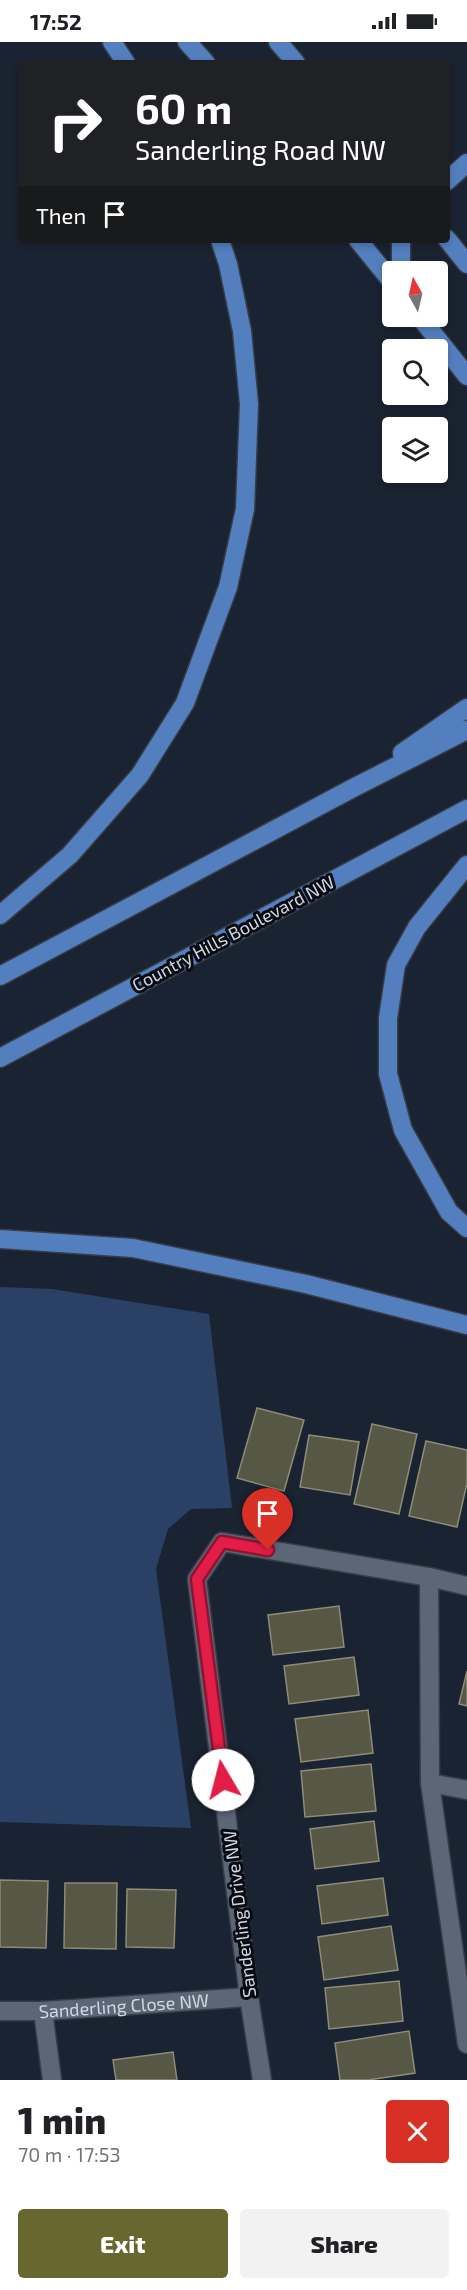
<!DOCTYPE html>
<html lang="en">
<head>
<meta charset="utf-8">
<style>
	:root { --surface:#fff; --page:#f2f2f2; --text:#202124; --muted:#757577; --accent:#686730 }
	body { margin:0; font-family:"Exo 2",sans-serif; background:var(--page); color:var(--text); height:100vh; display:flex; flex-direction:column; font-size:22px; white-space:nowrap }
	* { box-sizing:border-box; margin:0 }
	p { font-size:20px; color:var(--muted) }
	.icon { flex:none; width:33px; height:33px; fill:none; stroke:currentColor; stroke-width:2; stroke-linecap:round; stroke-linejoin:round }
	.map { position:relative; height:2038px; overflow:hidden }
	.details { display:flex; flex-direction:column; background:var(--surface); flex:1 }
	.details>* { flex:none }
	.top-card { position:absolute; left:18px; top:18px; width:432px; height:183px; border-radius:6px; box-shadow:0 3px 9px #0003; background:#202124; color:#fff; overflow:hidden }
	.needle { width:39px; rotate:352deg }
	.tools { position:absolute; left:382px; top:219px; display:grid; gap:12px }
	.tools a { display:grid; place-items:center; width:66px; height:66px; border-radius:6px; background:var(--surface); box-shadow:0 3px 9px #0003; font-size:30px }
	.pin { position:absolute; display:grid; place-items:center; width:51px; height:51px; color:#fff; margin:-62px -26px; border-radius:50% 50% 50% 0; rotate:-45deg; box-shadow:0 0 6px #0007 }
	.pin .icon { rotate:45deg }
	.me { position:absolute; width:66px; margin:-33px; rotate:352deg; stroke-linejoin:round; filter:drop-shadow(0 0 4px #0008) }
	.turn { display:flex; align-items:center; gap:21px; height:126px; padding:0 18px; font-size:27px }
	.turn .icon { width:78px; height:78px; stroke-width:2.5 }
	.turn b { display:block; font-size:42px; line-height:51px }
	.then { display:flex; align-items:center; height:57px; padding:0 18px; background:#0003; gap:12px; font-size:22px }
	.round { display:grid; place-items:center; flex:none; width:63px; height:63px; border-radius:6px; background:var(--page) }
	.summary { display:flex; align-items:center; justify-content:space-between; height:102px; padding:0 18px }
	h1 { font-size:36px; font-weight:800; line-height:45px }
	.action { display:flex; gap:12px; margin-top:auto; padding:12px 18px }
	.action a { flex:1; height:69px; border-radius:6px; background:var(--accent); color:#fff; font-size:24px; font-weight:800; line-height:69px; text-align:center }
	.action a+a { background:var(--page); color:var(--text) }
	.status { display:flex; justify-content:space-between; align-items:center; height:42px; padding:0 30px; background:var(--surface); direction:ltr }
	.status svg { height:16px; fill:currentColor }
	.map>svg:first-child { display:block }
	.green { fill:#2a4165 }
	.building { fill:#575745; stroke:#8c8c78; stroke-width:1.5 }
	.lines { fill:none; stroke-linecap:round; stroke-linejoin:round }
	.minor-casing { stroke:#363d48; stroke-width:21 }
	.major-casing { stroke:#363d48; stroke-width:21 }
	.minor { stroke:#5b6677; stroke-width:18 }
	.major { stroke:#547fbf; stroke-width:18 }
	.route-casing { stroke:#92132f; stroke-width:15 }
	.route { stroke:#e11d48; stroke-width:10 }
	.labels { text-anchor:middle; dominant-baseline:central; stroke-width:6; stroke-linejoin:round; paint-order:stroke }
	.street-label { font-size:18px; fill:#d1d7e0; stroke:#080c12 }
</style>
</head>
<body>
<div class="status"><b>17:52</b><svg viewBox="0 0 49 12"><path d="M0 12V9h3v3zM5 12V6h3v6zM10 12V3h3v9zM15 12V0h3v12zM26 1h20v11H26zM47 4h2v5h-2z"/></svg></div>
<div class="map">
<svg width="467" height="2038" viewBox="0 0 467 2038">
	<rect width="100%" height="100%" fill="#1a2331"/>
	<path class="green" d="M 0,1245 L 52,1247 L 209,1272 L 232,1466 L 191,1467 L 168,1487 L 156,1527 L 191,1786 L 0,1780 Z"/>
	<path class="building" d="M 257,1366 L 304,1378 L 284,1449 L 237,1436 Z
		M 372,1382 L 417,1392 L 399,1472 L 354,1462 Z
		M 309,1393 L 359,1400 L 350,1453 L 300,1445 Z
		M 426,1399 L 467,1408 L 467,1441 L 457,1485 L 409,1474 Z
		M 339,1564 L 344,1605 L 273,1613 L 268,1573 Z
		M 354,1615 L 359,1653 L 289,1662 L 284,1624 Z
		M 467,1629 L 467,1664 L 459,1662 Z
		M 368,1668 L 373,1711 L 301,1720 L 295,1677 Z
		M 371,1722 L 376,1769 L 305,1775 L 301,1729 Z
		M 374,1779 L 379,1819 L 315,1827 L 310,1787 Z
		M 383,1836 L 388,1873 L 322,1882 L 317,1844 Z
		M 0,1838 L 48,1839 L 46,1906 L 0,1905 Z
		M 65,1841 L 117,1841 L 116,1907 L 64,1906 Z
		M 127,1847 L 176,1848 L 174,1906 L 126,1905 Z
		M 391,1884 L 398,1928 L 324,1938 L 318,1895 Z
		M 399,1939 L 403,1979 L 329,1987 L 325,1946 Z
		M 409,1989 L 415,2031 L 368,2038 L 340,2038 L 335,2001 Z
		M 173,2010 L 177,2038 L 116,2038 L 113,2018 Z"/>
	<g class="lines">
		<defs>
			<g id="minor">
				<path d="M 429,1535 L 430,1741 L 467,2002"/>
				<path d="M 430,1741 L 467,1748"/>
				<path id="s1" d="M 0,1969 L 43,1969 L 249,1955"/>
				<path d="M 43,1969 L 52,2038"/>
				<path d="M 262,2038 L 249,1955 L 197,1537 L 222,1500 L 429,1535 L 467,1544"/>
			</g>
			<path id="major" d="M 112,0 L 126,21
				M 187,0 L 206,21
				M 278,0 L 296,21
				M 447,139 L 467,121
				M 447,197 L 467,222
				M 358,198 L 393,241
				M 401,230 L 401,198
				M 419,274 L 467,334
				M 402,711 L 467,666
				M 467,823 L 417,885 L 396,923 L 388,976 L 388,1032 L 403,1088 L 449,1170 L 467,1186
				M 0,873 L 70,813 L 140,733 L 185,661 L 228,545 L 245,467 L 249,362 L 242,289 L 228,222 L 220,198
				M 0,934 L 353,746 L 467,688
				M 0,1016 L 467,767
				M 0,1197 L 133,1206 L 306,1242 L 467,1283"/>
		</defs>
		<use href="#minor" class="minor-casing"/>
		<use href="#major" class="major-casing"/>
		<use href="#minor" class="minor"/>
		<use href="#major" class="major"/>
	</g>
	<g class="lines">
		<defs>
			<path id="route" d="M 223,1738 L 197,1537 L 222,1500 L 268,1508"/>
		</defs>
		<use href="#route" class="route-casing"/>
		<use href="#route" class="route"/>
	</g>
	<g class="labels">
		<g class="street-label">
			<text transform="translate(233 891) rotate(-28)">Country Hills Boulevard NW</text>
			<text transform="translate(239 1872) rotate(-97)">Sanderling Drive NW</text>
			<text stroke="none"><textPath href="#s1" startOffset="124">Sanderling Close NW</textPath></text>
		</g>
	</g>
</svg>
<div class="tools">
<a><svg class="needle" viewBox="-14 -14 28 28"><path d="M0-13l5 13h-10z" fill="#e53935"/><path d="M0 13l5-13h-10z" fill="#757577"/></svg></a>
<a><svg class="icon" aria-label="search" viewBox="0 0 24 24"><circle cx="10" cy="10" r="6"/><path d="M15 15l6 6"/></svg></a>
<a><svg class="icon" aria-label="layers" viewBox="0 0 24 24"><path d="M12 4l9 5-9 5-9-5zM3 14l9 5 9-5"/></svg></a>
</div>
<div class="pin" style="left:268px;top:1508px;background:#d93025"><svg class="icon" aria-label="arrive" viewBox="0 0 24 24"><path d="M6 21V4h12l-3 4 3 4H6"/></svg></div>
<svg class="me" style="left:223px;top:1738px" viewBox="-20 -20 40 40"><circle r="19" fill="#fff"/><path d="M0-13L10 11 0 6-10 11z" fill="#e11d48"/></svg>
<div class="top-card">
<div class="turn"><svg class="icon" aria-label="right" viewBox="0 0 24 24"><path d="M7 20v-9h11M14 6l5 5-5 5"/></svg><div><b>60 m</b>Sanderling Road NW</div></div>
<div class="then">Then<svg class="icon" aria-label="arrive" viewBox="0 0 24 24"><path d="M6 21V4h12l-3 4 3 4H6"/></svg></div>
</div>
</div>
<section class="details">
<div class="summary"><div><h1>1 min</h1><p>70 m · 17:53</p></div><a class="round" style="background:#d93025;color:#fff"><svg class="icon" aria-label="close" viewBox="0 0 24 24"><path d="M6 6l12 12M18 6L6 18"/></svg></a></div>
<div class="action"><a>Exit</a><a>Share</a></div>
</section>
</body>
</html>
